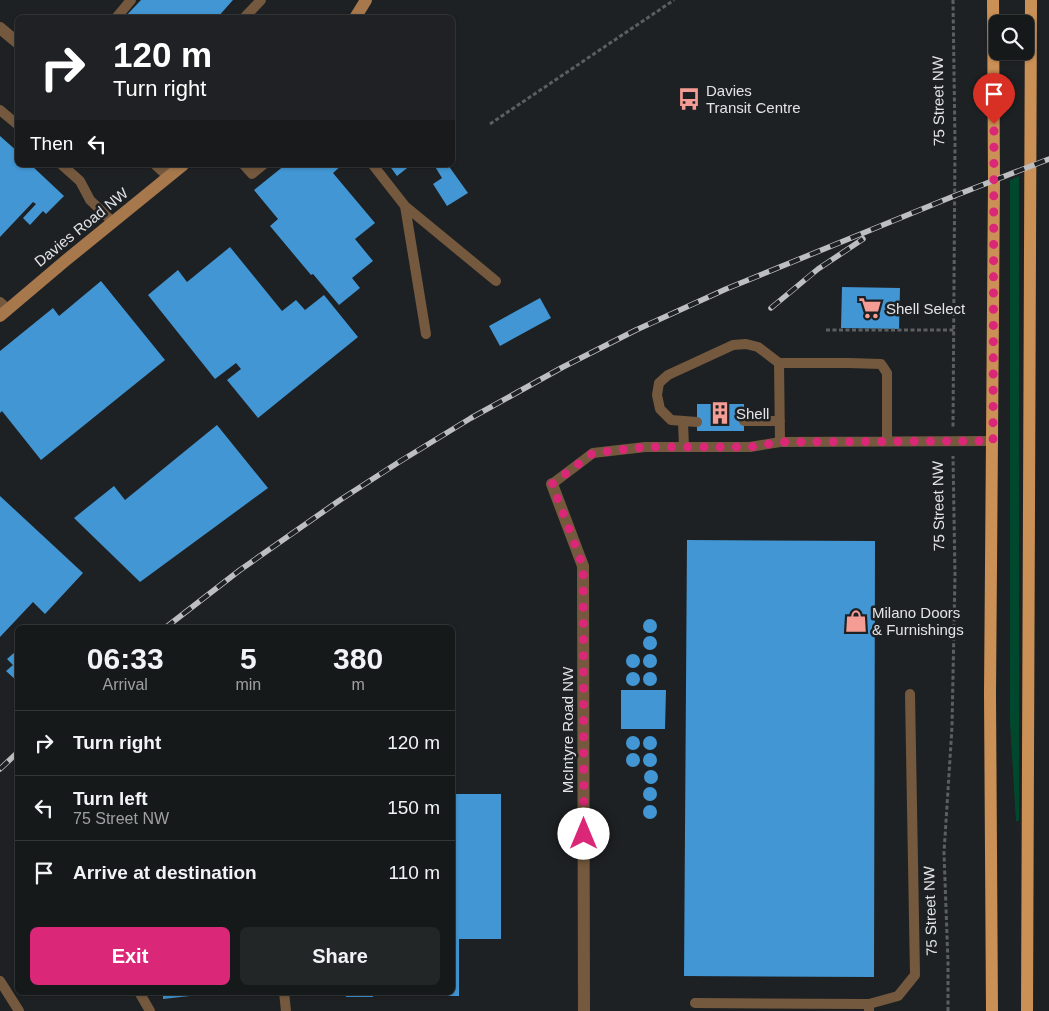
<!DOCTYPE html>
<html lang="en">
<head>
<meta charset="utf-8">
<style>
	:root { --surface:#16191a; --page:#232627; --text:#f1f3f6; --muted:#9ea0a2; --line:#353839; --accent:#db2777 }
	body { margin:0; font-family:Arial,sans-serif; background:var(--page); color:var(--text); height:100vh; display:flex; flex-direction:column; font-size:19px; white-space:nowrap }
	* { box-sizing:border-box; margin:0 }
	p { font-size:16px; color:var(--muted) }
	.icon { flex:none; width:28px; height:28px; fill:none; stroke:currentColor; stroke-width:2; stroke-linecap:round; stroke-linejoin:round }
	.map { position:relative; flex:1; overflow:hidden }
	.side { position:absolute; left:15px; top:625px; width:440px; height:370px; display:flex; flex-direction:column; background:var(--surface); border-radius:8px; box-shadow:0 1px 4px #0004,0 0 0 1px var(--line) }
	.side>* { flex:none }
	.guide { position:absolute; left:15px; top:15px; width:440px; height:152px; border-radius:8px; box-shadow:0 1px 4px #0004,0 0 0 1px var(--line); background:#202124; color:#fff; overflow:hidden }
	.buttons { position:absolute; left:989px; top:15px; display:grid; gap:10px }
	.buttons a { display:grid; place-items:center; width:45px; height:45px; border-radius:8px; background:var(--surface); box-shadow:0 1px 4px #0004,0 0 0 1px var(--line); font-size:25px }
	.pin { position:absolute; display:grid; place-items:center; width:42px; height:42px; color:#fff; margin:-51px -21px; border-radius:50% 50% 50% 0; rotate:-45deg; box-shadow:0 0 5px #0007 }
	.pin .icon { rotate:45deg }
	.me { position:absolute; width:55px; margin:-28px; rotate:0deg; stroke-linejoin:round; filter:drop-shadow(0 0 4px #0008) }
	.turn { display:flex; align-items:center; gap:18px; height:105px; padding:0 15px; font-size:22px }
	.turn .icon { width:65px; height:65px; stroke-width:2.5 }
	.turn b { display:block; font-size:35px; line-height:42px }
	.then { display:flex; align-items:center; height:48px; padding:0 15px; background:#0003; gap:10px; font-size:19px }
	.eta { display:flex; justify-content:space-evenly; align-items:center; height:85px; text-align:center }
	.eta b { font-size:30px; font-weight:600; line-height:35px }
	.cta { display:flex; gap:10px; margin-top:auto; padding:10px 15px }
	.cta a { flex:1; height:58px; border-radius:8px; background:var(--accent); color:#fff; font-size:20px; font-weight:600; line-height:58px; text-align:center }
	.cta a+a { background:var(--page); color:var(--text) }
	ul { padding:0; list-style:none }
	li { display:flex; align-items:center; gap:15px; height:65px; padding:0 15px; border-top:1px solid var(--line) }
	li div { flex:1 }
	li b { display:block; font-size:19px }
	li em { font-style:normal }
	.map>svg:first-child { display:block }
	.green { fill:#00482d }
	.building { fill:#4296d3 }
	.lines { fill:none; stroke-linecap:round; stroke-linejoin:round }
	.path { stroke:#5c5f61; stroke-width:3; stroke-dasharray:4 2.5; stroke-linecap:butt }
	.lane { stroke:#75593e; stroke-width:10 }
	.street { stroke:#75593e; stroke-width:12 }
	.secondary { stroke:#a6784c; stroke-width:12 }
	.primary { stroke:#cb9055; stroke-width:12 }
	.rail-casing { stroke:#bcbec0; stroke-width:5.5 }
	.rail { stroke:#1e2123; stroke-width:4; stroke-dasharray:11; stroke-linecap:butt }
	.route { stroke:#db2777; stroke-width:9; stroke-dasharray:0 16.2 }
	.labels { text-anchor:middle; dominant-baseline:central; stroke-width:5; stroke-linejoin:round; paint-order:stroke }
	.poi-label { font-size:15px; fill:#e2e4e6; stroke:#1e2123; text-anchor:start }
	.street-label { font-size:15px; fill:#e2e4e6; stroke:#1e2123 }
</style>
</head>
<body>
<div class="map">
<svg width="1049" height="1011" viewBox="0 0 1049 1011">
	<rect width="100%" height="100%" fill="#1e2123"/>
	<path class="green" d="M 1019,176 L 1019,821 L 1016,821 L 1010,722 L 1010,180 Z"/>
	<path class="building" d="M 141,0 L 233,0 L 217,18 L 124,18 Z
		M 0,136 L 18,152 L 18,165 L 31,165 L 64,196 L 46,214 L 43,211 L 30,225 L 23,218 L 36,204 L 33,202 L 0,237 Z
		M 285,165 L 342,165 L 333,173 L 375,223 L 355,239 L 373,261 L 352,278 L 360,288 L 339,305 L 313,274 L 311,275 L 270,226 L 278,219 L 254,190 Z
		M 389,165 L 411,165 L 397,176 Z
		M 434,165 L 448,165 L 468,193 L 447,206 L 433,184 L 442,178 Z
		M 230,247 L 282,311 L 296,300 L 305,310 L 324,295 L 358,337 L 258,418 L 227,380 L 241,369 L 236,363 L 215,379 L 148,295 L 178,270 L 187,282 Z
		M 101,281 L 165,360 L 41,460 L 2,411 L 0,413 L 0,351 L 53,308 L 59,316 Z
		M 842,287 L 900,288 L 899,329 L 841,328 Z
		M 540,298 L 551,318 L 500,346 L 489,326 Z
		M 697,404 L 744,404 L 744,431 L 697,431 Z
		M 217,425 L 268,488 L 140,582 L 74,518 L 114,486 L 125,500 Z
		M 0,496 L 83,573 L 45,614 L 33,602 L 0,637 Z
		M 687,540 L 875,541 L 874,977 L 684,976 Z
		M643 626a7 7 0 1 1 14 0a7 7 0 1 1-14 0Z
		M643 643a7 7 0 1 1 14 0a7 7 0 1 1-14 0Z
		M 15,652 L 18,654 L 18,682 L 6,671 L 13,665 L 7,659 Z
		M643 661a7 7 0 1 1 14 0a7 7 0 1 1-14 0Z
		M626 661a7 7 0 1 1 14 0a7 7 0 1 1-14 0Z
		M643 679a7 7 0 1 1 14 0a7 7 0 1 1-14 0Z
		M626 679a7 7 0 1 1 14 0a7 7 0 1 1-14 0Z
		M 621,690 L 666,690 L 665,729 L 621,729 Z
		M643 743a7 7 0 1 1 14 0a7 7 0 1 1-14 0Z
		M626 743a7 7 0 1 1 14 0a7 7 0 1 1-14 0Z
		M643 760a7 7 0 1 1 14 0a7 7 0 1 1-14 0Z
		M626 760a7 7 0 1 1 14 0a7 7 0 1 1-14 0Z
		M644 777a7 7 0 1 1 14 0a7 7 0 1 1-14 0Z
		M643 794a7 7 0 1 1 14 0a7 7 0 1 1-14 0Z
		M 452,794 L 501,794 L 501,939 L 459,939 L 459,996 L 427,996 L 427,992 L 452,992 Z
		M643 812a7 7 0 1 1 14 0a7 7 0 1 1-14 0Z
		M 163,992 L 208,992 L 208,994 L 163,999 Z
		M 346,992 L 373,992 L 373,997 L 346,997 Z"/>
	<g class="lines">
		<path class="path" d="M 953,0 L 955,143 L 953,427
			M 490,124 L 674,0
			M 826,330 L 955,330
			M 948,1011 L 948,963 L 944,853 L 952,727 L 955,575 L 953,456"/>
		<path class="lane" d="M 116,18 L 131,0
			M 244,18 L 261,0
			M 0,110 L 18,125
			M 62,165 L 80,181 L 90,200 L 113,222
			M 244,165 L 252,174 L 263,165
			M 373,165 L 405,206 L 496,281
			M 405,206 L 426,334
			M 0,302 L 8,309
			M 744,421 L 780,421
			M 683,422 L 684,447
			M 697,422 L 671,420 L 660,409 L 657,395 L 659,383 L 668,375 L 733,345 L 746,344 L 758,347 L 779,363
			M 780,442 L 779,363 L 849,363 L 881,364 L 887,373 L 887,441
			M 552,484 L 593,453 L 645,447 L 750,447 L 780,442 L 993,441
			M 0,981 L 19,1011
			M 139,992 L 150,1011
			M 284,992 L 286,1011
			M 695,1003 L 869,1004
			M 869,1011 L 869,1004 L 898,996 L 915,975 L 910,694"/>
		<path class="street" d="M 0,28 L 18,43
			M 157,165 L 169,176
			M 552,484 L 583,566 L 584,1011"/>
		<path class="secondary" d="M 355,18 L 366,0
			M 0,316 L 65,261 L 183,165"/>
		<path class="primary" d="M 992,1011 L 990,694 L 994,181 L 993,0
			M 1027,1011 L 1031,0"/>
		<defs>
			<path id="rail" d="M 771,308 L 818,269 L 863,239
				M 165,628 L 240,570 L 340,500 L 399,462 L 471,418 L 563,367 L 636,330 L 726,289 L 954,196 L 1049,159
				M 0,769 L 18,752"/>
		</defs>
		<use href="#rail" class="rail-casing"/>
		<use href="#rail" class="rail"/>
	</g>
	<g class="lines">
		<path class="route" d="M 584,834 L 583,566 L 552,484 L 593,453 L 645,447 L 750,447 L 780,442 L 993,441 L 994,124"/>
	</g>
	<defs>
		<symbol id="bus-bare" viewBox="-9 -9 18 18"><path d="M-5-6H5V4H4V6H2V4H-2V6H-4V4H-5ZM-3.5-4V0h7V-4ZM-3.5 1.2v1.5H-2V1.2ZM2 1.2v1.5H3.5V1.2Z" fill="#f59c94" stroke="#1e2123" stroke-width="2.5" paint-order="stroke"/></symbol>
		<symbol id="supermarket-bare" viewBox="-9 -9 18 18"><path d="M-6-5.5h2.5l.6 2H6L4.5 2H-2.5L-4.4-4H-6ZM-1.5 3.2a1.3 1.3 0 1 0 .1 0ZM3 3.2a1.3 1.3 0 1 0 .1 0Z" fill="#f59c94" stroke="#1e2123" stroke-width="2.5" paint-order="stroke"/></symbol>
		<symbol id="building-bare" viewBox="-9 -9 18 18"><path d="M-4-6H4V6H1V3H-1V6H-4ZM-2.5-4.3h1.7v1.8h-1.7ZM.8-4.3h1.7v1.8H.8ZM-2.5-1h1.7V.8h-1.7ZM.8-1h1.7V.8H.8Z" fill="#f59c94" stroke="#1e2123" stroke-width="2.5" paint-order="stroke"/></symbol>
		<symbol id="shop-bare" viewBox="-9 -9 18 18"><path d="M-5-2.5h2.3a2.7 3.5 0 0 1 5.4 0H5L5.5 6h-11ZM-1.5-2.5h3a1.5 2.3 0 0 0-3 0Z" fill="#f59c94" stroke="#1e2123" stroke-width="2.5" paint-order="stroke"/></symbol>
	</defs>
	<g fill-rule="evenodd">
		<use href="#bus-bare" x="673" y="83" width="32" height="32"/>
		<use href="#supermarket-bare" x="854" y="292" width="32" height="32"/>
		<use href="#building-bare" x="704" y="397" width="32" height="32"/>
		<use href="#shop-bare" x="840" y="605" width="32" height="32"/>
	</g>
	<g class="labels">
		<g class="poi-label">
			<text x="706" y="90">Davies<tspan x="706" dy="17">Transit Centre</tspan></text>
			<text x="886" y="308">Shell Select</text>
			<text x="736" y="413">Shell</text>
			<text x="872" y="612">Milano Doors<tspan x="872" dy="17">&amp; Furnishings</tspan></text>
		</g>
		<g class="street-label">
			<text transform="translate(938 101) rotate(-91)">75 Street NW</text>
			<text transform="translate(81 227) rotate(-39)">Davies Road NW</text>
			<text transform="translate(938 506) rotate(-91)">75 Street NW</text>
			<text transform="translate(567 730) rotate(-90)">McIntyre Road NW</text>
			<text transform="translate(930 911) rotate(-92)">75 Street NW</text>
		</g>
	</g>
</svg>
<div class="buttons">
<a><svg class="icon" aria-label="search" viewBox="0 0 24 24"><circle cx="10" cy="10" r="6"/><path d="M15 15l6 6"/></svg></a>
</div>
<div class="pin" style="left:994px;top:124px;background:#d93025"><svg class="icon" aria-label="arrive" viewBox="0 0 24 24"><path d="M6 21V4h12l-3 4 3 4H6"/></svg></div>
<svg class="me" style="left:584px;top:834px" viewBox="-20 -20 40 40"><circle r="19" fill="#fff"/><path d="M0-13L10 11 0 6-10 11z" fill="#db2777"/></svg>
<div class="guide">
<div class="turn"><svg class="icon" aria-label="right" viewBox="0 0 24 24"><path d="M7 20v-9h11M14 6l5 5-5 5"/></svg><div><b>120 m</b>Turn right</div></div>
<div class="then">Then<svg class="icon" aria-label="left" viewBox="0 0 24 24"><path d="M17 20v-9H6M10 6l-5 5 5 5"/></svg></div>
</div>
<section class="side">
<div class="eta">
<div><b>06:33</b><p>Arrival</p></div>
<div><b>5</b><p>min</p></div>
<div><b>380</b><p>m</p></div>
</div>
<ul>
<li><svg class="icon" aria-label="right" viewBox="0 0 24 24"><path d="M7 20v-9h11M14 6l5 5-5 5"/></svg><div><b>Turn right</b></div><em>120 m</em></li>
<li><svg class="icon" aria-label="left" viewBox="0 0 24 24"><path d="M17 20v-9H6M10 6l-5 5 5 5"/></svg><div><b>Turn left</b><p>75 Street NW</p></div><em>150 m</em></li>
<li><svg class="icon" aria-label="arrive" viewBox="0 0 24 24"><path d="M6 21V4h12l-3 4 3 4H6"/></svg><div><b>Arrive at destination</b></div><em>110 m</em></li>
</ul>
<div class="cta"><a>Exit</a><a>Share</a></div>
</section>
</div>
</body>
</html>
